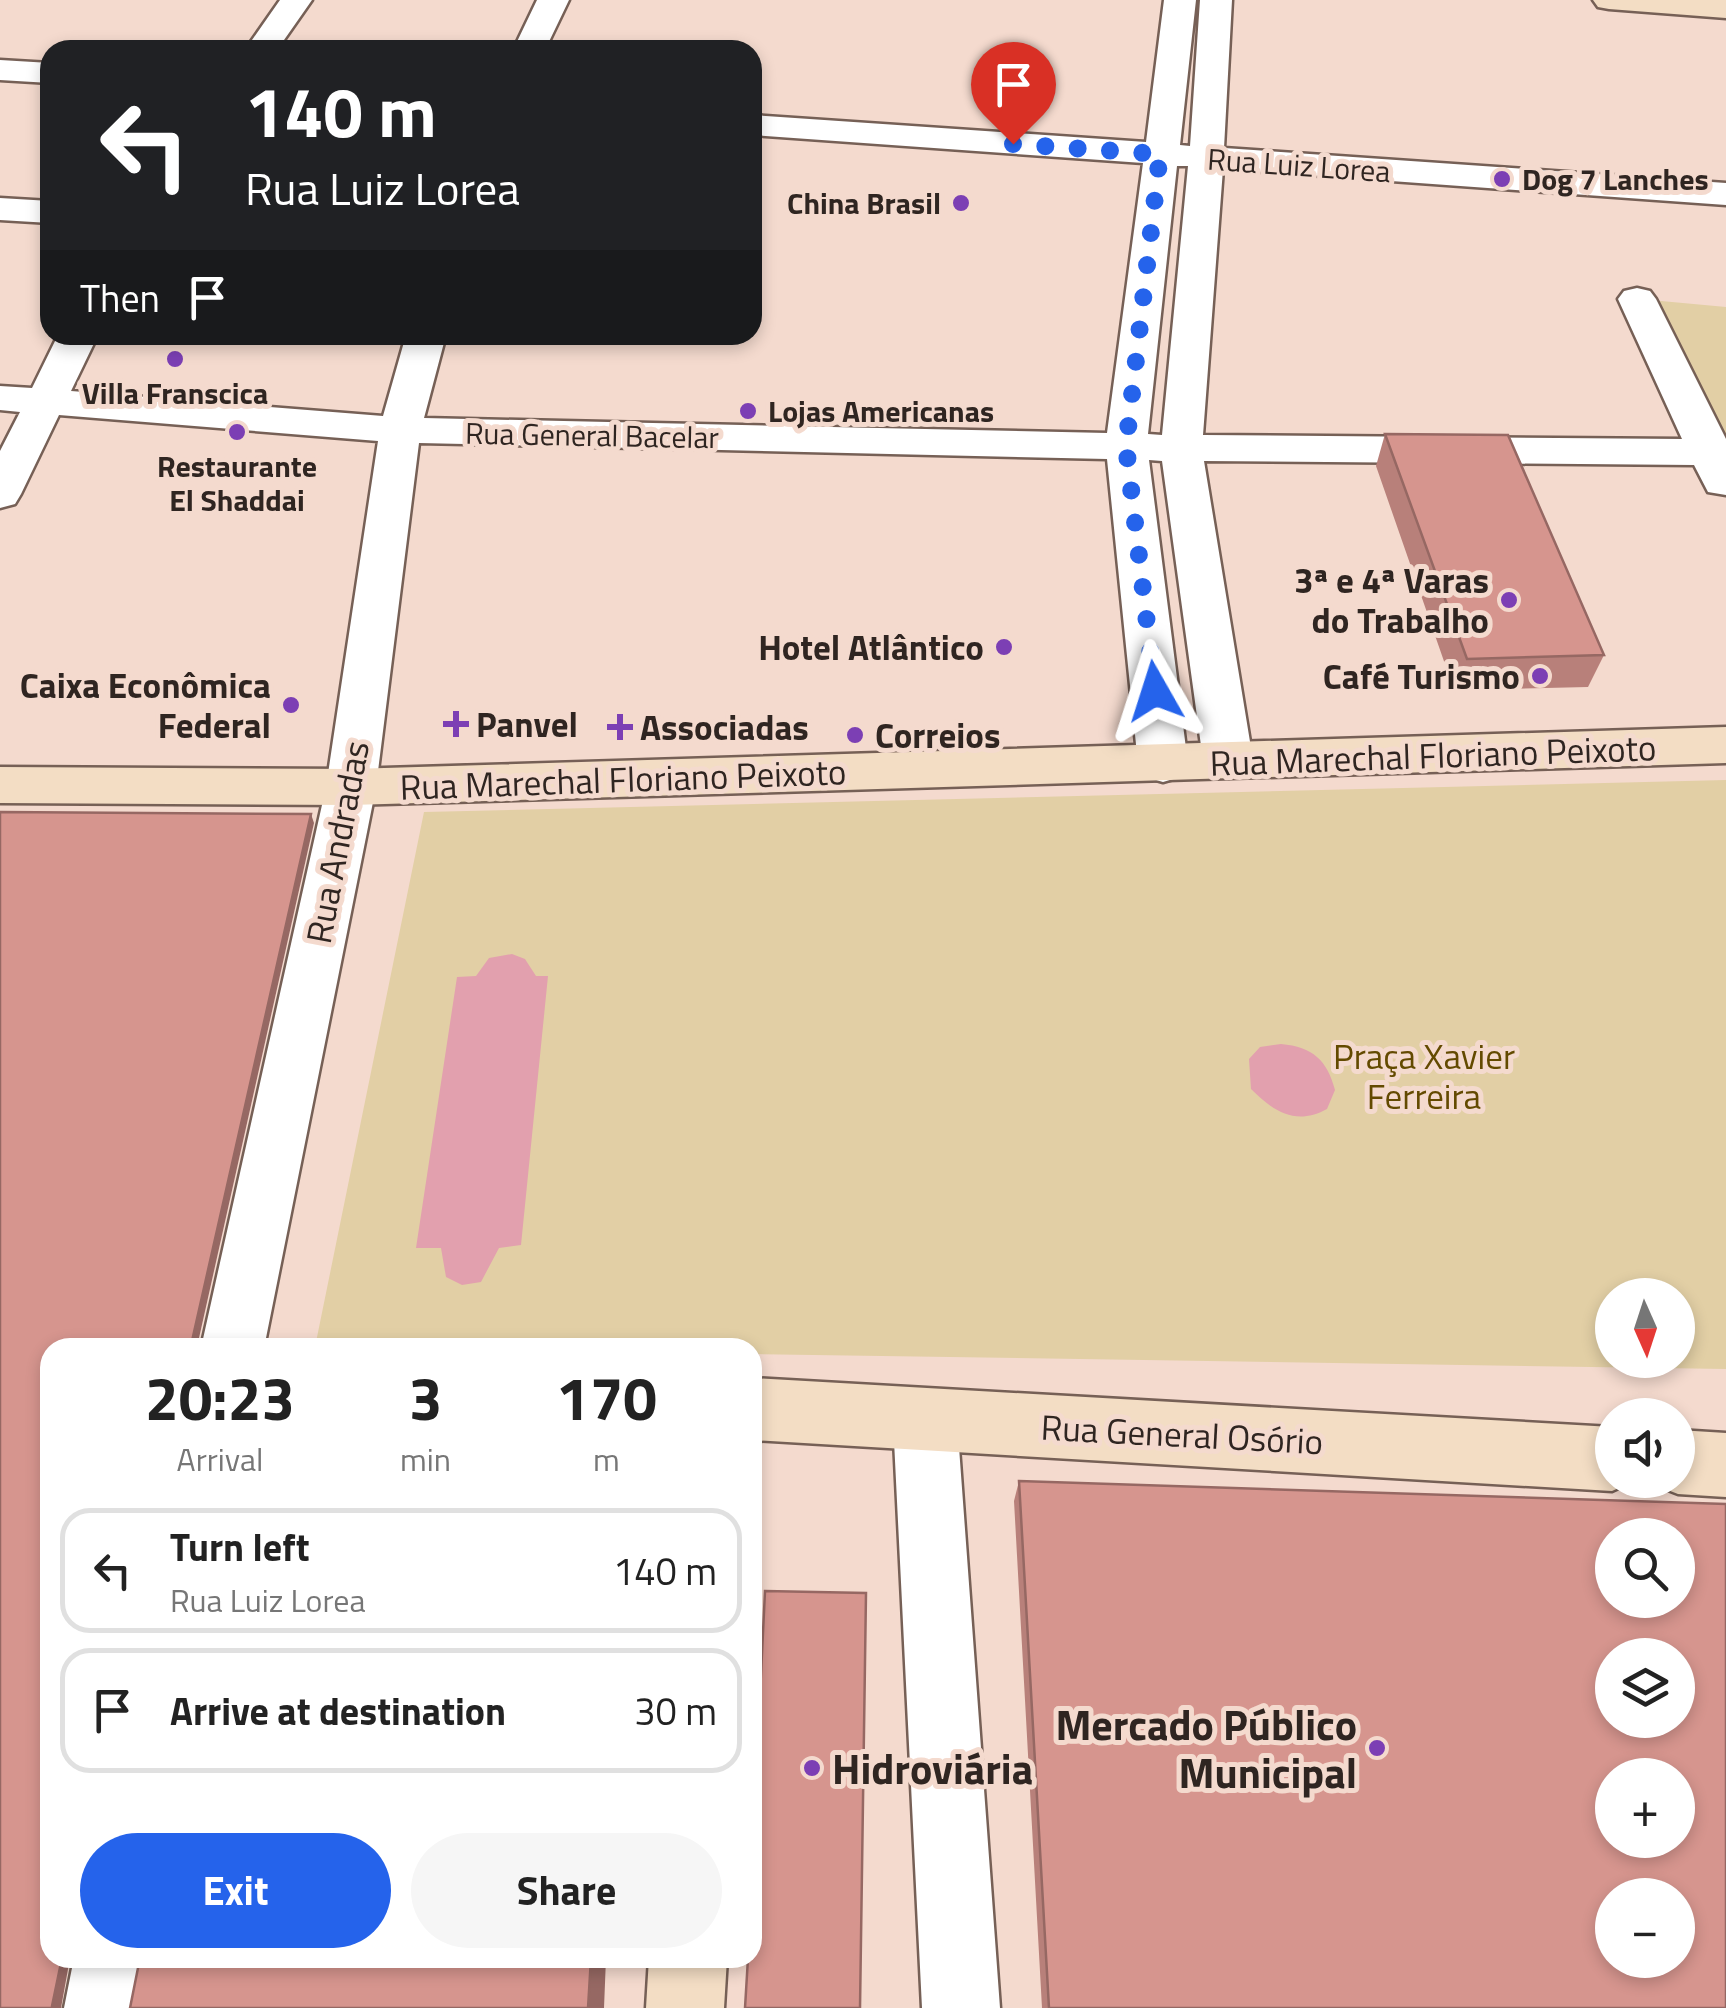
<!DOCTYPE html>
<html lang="en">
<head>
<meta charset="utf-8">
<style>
	:root { --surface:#fff; --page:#f6f6f6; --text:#222; --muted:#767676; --line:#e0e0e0; --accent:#2563eb }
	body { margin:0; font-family:"Titillium Web",sans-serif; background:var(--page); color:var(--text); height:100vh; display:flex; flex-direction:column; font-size:38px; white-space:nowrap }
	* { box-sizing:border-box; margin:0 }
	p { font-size:32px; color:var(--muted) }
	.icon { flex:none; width:55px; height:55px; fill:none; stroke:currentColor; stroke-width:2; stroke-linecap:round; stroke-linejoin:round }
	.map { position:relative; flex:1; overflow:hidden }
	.panel { position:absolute; left:40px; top:1338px; width:722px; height:630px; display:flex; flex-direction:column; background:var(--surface); border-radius:30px; box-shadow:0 5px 15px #0003 }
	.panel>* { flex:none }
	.guide { position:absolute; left:40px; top:40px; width:722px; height:305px; border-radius:30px; box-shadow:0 5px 15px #0003; background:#202124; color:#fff; overflow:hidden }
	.needle { width:65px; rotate:177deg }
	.buttons { position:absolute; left:1595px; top:1278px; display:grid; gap:20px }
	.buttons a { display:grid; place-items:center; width:100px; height:100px; border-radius:50%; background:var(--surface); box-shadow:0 5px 15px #0003; font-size:50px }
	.pin { position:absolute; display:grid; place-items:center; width:85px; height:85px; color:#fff; margin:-102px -42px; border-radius:50% 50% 50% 0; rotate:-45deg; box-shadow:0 0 10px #0007 }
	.pin .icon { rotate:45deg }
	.me { position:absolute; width:110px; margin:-55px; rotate:354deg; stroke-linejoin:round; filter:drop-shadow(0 0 8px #0008) }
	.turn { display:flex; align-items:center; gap:35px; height:210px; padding:0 40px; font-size:45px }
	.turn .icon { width:130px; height:130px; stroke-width:2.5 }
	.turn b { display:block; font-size:70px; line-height:85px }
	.then { display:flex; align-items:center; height:95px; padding:0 40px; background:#0003; gap:20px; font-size:38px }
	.eta { display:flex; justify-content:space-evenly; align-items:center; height:170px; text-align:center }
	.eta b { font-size:60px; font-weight:700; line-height:70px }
	.action { display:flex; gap:20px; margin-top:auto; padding:20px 40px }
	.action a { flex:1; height:115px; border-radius:60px; background:var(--accent); color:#fff; font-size:40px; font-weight:700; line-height:115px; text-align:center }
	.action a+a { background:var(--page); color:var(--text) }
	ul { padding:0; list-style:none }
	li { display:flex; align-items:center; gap:30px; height:125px; margin:0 20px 15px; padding:0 20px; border:5px solid var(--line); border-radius:30px }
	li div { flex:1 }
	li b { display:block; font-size:38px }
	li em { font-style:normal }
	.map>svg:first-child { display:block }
	.green { fill:#e2cfa5; fill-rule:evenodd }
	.water { fill:#e2a0ae }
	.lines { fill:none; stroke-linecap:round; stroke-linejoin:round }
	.street-casing { stroke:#766056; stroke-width:5 }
	.secondary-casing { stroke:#766056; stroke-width:5 }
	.street { fill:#fff; fill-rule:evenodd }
	.secondary { fill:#f3ddc4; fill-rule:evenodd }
	.wall { fill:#b8807a }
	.shaded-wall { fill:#966863 }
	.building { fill:#d6958e; stroke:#966863; stroke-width:2.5; fill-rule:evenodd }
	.route { stroke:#2563eb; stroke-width:18; stroke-dasharray:0 32.4 }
	.poi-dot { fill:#7c3fb4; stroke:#f4dace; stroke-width:4 }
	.labels { text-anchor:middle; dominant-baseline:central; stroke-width:10; stroke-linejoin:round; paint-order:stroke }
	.far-street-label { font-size:30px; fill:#2f2521; stroke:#f4dace }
	.far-poi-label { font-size:30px; font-weight:bold; fill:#2f2521; stroke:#f4dace; text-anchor:start }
	.poi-label { font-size:35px; font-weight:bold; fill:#2f2521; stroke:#f4dace; text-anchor:end }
	.street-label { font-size:35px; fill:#2f2521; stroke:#f4dace }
	.park-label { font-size:35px; fill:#634a00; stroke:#f4dace }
	.near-poi-label { font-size:42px; font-weight:bold; fill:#2f2521; stroke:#f4dace; text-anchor:end }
</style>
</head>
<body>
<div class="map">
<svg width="1726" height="2008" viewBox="0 0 1726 2008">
	<rect width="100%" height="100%" fill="#f4dace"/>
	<path class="green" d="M 1618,297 L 1726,307 L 1726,445 L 1687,445 Z
		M 1726,780 L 1726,1369 L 753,1354 L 752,1348 L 315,1347 L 424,812 ZM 1612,1295 L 1678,1295 L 1678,1360 L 1612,1360 Z"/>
	<path class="water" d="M 512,954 L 525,959 L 536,976 L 548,976 L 521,1245 L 499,1248 L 481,1282 L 462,1285 L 446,1277 L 441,1248 L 416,1248 L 457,977 L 476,976 L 489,958 Z
		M 1281,1044 C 1313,1047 1327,1060 1335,1090 L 1327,1109 C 1296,1126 1274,1112 1251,1089 L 1249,1059 L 1260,1047 Z"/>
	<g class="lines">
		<defs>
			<path id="street" d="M 280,0 L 312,0 L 277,50 L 245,50 Z
				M 537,0 L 569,0 L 545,50 L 513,50 Z
				M 1164,0 L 1196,0 L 1180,145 L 1190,146 L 1200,0 L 1232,0 L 1224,148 L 1726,183 L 1726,205 L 1223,169 L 1203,435 L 1682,439 L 1618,299 L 1624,291 L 1637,288 L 1650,291 L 1656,299 L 1726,439 L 1726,495 L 1708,492 L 1694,465 L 1204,461 L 1253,760 L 1245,773 L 1228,778 L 1211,773 L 1203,760 L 1162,461 L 1149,460 L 1188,764 L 1180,777 L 1163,782 L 1146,777 L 1138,764 L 1107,459 L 419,443 L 376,787 L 264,1348 L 201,1348 L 326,787 L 378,441 L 59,415 L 21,494 L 15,504 L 0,508 L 0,451 L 20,412 L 0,410 L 0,386 L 32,388 L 58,335 L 98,335 L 71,391 L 383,416 L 406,335 L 446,335 L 424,418 L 1107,433 L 1143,163 L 752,135 L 752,115 L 1146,142 ZM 1177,166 L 1188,166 L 1162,435 L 1148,434 Z
				M 0,60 L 50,63 L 50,83 L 0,80 Z
				M 0,198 L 50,201 L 50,223 L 0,220 Z
				M 925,1389 L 948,1398 L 957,1420 L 1000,2008 L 922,2008 L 893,1420 L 902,1398 Z
				M 74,1958 L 152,1958 L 142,2008 L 64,2008 Z"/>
			<path id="secondary" d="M 1593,0 L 1726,0 L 1726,18 L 1609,9 L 1598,7 Z
				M 1726,727 L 1726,763 L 351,805 L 0,803 L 0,767 L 351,769 Z
				M 752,1378 L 1612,1427 L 1612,1480 L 1636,1480 L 1612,1491 L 752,1440 Z
				M 1678,1430 L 1726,1433 L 1726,1497 L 1678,1494 L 1655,1485 L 1653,1480 L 1678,1480 Z
				M 649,1958 L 727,1958 L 724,2008 L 646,2008 Z"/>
		</defs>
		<use href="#street" class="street-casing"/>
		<use href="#secondary" class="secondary-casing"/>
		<use href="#street" class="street"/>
		<use href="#secondary" class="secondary"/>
	</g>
	<path class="wall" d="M 1385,434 L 1604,655 L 1588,687 L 1454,690 L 1376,466 Z
		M 1019,1481 L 1726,2008 L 1042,2008 L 1014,1501 Z"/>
	<path class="shaded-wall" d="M 311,814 L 314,823 L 197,1347 L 192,1341 Z
		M 62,1958 L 70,1958 L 61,2008 L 54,2008 L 52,2006 Z
		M 591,1958 L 606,1958 L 604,2008 L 588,2008 Z"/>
	<path class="building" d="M 1385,434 L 1508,435 L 1604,655 L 1467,659 Z
		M 0,812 L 311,814 L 192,1341 L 204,1346 L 204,1348 L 50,1348 L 50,1958 L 62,1958 L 52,2006 L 54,2008 L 0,2008 Z
		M 1019,1481 L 1726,1504 L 1726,2008 L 1049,2008 ZM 1612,1535 L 1678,1535 L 1678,1600 L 1612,1600 ZM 1612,1655 L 1678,1655 L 1678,1720 L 1612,1720 ZM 1612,1775 L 1678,1775 L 1678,1840 L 1612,1840 ZM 1612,1895 L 1678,1895 L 1678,1960 L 1612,1960 Z
		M 765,1591 L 866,1593 L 860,2008 L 745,2008 L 748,1958 L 752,1958 L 752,1860 Z
		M 140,1958 L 591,1958 L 588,2008 L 130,2008 Z"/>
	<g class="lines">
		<path class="route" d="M 1013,144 L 1160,154 L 1126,446 L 1155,691"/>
	</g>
	<g class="poi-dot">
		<circle cx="1502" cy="179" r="10"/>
		<circle cx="961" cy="203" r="10"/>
		<circle cx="175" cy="359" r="10"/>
		<circle cx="748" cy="411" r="10"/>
		<circle cx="237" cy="432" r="10"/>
		<circle cx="1509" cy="600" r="10"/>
		<circle cx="1004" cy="647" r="10"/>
		<circle cx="1540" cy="676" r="10"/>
		<circle cx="291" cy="705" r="10"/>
		<path d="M451 709h10v10h10v10h-10v10h-10v-10h-10v-10h10z"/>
		<path d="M615 712h10v10h10v10h-10v10h-10v-10h-10v-10h10z"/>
		<circle cx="855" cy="735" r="10"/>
		<circle cx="1377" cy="1748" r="10"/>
		<circle cx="812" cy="1768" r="10"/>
	</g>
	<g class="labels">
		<g class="far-street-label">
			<text transform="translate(1299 165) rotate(4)">Rua Luiz Lorea</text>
			<text transform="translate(592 435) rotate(1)">Rua General Bacelar</text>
		</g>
		<g class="far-poi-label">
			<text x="1522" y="179">Dog 7 Lanches</text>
			<text x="941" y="203" text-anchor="end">China Brasil</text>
			<text x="175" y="393" text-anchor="middle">Villa Franscica</text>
			<text x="768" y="411">Lojas Americanas</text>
			<text x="237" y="466" text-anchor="middle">Restaurante<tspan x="237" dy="34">El Shaddai</tspan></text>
		</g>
		<g class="poi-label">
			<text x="1489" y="580">3ª e 4ª Varas<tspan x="1489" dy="40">do Trabalho</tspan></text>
			<text x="984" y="647">Hotel Atlântico</text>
			<text x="1520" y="676">Café Turismo</text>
			<text x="271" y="685">Caixa Econômica<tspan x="271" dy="40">Federal</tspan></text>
			<text x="476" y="724" text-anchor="start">Panvel</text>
			<text x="640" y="727" text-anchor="start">Associadas</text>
			<text x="875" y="735" text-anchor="start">Correios</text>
		</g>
		<g class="street-label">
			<text transform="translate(1433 755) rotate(-2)">Rua Marechal Floriano Peixoto</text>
			<text transform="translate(623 779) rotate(-2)">Rua Marechal Floriano Peixoto</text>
			<text transform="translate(337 842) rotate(-79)">Rua Andradas</text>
			<text transform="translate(1182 1434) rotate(3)">Rua General Osório</text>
		</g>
		<g class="park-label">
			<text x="1424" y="1056">Praça Xavier<tspan x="1424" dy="40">Ferreira</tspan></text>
		</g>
		<g class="near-poi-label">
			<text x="1357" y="1724">Mercado Público<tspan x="1357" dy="48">Municipal</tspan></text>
			<text x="832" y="1768" text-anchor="start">Hidroviária</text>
		</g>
	</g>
</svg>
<div class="buttons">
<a><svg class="needle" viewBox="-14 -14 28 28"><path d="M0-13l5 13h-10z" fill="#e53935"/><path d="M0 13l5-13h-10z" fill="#767676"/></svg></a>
<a><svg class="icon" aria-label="sound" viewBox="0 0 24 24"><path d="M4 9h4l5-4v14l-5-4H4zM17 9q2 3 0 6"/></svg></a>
<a><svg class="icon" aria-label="search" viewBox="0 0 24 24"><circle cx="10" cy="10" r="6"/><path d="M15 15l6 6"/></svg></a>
<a><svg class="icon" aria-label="layers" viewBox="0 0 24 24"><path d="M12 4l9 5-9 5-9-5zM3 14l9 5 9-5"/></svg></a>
<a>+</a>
<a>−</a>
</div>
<div class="pin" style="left:1013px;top:144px;background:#d93025"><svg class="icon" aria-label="arrive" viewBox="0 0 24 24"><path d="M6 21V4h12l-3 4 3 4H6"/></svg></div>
<svg class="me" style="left:1155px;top:691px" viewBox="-20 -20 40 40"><path d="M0-17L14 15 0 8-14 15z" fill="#2563eb" stroke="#fff" stroke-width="4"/></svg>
<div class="guide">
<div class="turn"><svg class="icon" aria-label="left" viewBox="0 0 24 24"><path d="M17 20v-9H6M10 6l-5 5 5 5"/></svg><div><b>140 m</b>Rua Luiz Lorea</div></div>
<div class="then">Then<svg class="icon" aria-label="arrive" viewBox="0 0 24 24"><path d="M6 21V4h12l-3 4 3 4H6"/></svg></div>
</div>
<section class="panel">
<div class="eta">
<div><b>20:23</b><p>Arrival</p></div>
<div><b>3</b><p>min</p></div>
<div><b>170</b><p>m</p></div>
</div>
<ul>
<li><svg class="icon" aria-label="left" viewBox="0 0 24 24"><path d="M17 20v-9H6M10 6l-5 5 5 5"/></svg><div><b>Turn left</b><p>Rua Luiz Lorea</p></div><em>140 m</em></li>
<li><svg class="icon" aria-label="arrive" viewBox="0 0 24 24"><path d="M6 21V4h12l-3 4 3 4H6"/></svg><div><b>Arrive at destination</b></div><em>30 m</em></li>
</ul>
<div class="action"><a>Exit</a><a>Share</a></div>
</section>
</div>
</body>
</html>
